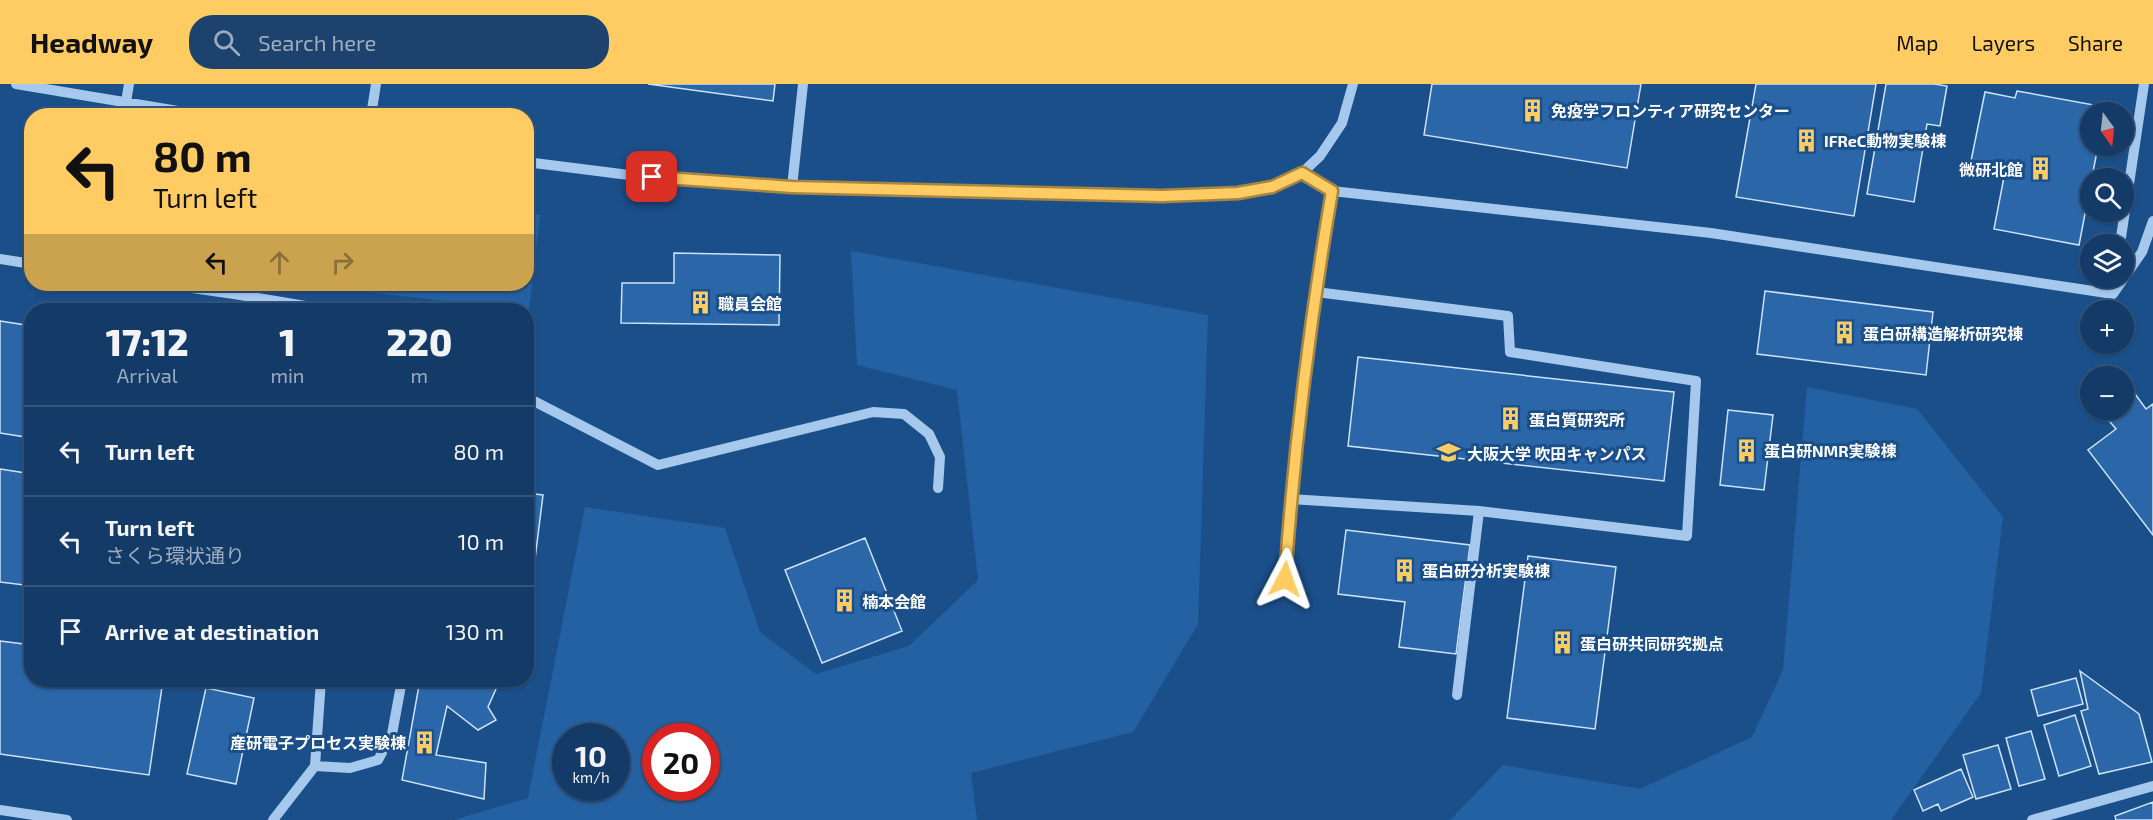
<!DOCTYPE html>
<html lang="en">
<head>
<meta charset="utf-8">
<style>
	:root { --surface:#143b68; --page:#1d426e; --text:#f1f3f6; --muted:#9dadc0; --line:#33557c; --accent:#fecc63 }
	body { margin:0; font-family:"Exo 2","Noto Sans JP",sans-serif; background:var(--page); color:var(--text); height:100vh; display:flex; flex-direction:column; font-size:22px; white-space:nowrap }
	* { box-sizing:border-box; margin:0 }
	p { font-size:20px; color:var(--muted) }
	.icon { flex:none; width:33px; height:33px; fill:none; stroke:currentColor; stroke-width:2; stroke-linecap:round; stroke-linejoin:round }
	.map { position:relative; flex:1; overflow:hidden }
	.panel { position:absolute; left:24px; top:219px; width:510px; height:384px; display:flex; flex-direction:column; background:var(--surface); border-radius:24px; box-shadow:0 2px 4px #0004,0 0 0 2px var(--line) }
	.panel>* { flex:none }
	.banner { position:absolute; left:24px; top:24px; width:510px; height:183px; border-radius:24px; box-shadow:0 2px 4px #0004,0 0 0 2px var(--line); background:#fecc63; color:#111; overflow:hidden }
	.needle { width:39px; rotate:165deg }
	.buttons { position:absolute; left:2080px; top:18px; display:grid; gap:12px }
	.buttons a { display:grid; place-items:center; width:54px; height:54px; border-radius:50%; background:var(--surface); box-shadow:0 2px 4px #0004,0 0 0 2px var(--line); font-size:30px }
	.speed { position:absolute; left:552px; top:639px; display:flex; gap:12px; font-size:30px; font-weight:700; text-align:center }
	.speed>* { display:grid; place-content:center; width:78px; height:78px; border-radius:50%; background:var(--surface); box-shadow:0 2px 4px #0004,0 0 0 2px var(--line); line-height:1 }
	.speed small { font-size:15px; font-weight:400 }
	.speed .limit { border:9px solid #d22; background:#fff; color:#111 }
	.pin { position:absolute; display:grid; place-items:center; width:51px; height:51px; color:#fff; margin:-26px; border-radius:12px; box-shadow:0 3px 9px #0006 }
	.me { position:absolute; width:66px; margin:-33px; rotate:4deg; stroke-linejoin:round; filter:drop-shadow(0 0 4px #0008) }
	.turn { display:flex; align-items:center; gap:21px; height:126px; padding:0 30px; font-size:27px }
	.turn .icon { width:78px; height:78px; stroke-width:2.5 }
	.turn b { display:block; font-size:42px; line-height:51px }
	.lanes { display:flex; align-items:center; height:57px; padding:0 30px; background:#0003; justify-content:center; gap:30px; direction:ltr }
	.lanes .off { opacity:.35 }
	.eta { display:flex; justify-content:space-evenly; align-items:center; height:102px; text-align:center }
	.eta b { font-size:36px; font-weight:800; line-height:42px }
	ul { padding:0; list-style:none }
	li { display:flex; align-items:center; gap:18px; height:90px; padding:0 30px; border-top:2px solid var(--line) }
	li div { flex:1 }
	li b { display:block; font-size:22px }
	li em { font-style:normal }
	header { display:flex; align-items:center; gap:36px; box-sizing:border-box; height:84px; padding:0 30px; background:var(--accent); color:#111 }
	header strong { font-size:28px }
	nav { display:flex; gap:33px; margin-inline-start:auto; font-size:21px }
	.search { width:420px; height:54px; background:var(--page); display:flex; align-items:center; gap:15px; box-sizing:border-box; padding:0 21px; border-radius:24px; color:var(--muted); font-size:22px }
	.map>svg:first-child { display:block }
	.green { fill:#2461a3; fill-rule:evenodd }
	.building { fill:#2a66a8; stroke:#cbe2f9; stroke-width:1.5 }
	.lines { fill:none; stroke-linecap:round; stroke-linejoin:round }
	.minor { stroke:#a6c8ed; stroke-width:10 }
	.route-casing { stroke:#a58540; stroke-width:15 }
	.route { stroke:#fecc63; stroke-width:10 }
	.labels { text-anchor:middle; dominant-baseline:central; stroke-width:6; stroke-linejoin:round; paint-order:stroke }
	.poi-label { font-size:16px; font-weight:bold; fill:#fff; stroke:#1b4f8a; text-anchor:start }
</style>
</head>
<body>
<header>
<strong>Headway</strong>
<div class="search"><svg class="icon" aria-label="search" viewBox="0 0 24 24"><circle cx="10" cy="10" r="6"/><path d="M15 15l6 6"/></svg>Search here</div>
<nav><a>Map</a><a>Layers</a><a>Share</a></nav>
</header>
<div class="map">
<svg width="2153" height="736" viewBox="0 0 2153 736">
	<rect width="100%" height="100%" fill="#1b4f8a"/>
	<path class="green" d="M 527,129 L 540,131 L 529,226 L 338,205 L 339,200 L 526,200 Z
		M 851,167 L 1208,231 L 1198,540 L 1133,648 L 971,689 L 977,736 L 454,736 L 528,714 L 585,423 L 725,444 L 760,548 L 816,590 L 909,562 L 978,496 L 957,306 L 857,281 ZM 566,652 L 616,652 L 616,704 L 566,704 ZM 656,652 L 706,652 L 706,704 L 656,704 Z
		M 1807,303 L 1917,325 L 2003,433 L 1981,609 L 1891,736 L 1450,736 L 1503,681 L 1640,705 L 1752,653 L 1783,586 Z"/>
	<path class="building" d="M 648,0 L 775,0 L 773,17 Z
		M 1432,0 L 1641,0 L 1627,84 L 1424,51 Z
		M 1756,0 L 1876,0 L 1854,132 L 1736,113 Z
		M 1886,0 L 1934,0 L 1947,2 L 1940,42 L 1927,40 L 1914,118 L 1867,110 Z
		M 2017,7 L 2105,23 L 2104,28 L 2091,28 L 2091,62 L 2098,62 L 2079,161 L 1994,145 L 2005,88 L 1970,82 L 1985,8 L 2015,14 Z
		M 674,169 L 780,171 L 779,241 L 621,239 L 622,199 L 674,199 Z
		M 1765,207 L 1933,228 L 1926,291 L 1757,270 Z
		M 0,237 L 32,242 L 32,354 L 0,349 Z
		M 1358,273 L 1674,308 L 1664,397 L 1348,362 Z
		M 2127,299 L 2146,325 L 2153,320 L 2153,451 L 2088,366 L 2116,345 L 2100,326 L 2124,326 L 2124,301 Z
		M 1728,326 L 1773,331 L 1764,406 L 1720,401 Z
		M 0,385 L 32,390 L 32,502 L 0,498 Z
		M 526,409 L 543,411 L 528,531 L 526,531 Z
		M 1346,446 L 1470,461 L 1456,570 L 1399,563 L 1405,518 L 1338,510 Z
		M 865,454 L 902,547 L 822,579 L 785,486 Z
		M 1528,472 L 1616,483 L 1595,645 L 1507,634 Z
		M 0,557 L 32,561 L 32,596 L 163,596 L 149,691 L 0,670 Z
		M 2080,587 L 2139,630 L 2152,678 L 2099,690 L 2081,627 L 2088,625 Z
		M 2076,594 L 2083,620 L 2038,632 L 2031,606 Z
		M 420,596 L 500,596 L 488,623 L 496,636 L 478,646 L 447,622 L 436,671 L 486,679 L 484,715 L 402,696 Z
		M 206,604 L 254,614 L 236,700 L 187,690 Z
		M 2075,631 L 2091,682 L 2059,692 L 2044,641 Z
		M 2031,647 L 2045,695 L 2019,702 L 2006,654 Z
		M 1998,661 L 2011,705 L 1976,715 L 1963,671 Z
		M 1961,685 L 1973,713 L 1941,727 L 1938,720 L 1923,727 L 1914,706 Z
		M 2153,718 L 2153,736 L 2116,736 L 2115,732 Z"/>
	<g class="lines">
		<path class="minor" d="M 16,0 L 208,32
			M 126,18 L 129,0
			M 371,32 L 376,0
			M 526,78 L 629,91 L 792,103 L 1162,112 L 1238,109 L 1272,103 L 1302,89 L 1320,72 L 1342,39 L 1353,0
			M 792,103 L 803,0
			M 1332,107 L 1711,149 L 2113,210
			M 2120,160 L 2144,0
			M 0,175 L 32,180
			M 164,200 L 234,210
			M 235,200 L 234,210 L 329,226
			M 2113,210 L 2142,168 L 2153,137
			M 526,313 L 658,381 L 873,328 L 904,330 L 929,350 L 940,373 L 938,404
			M 1290,415 L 1479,427 L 1687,452 L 1696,297 L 1510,268 L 1508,232 L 1316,208
			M 1285,495 C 1293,365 1311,236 1332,107 L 1302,89
			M 1457,611 L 1479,427
			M 315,682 L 350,684 L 378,676 L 392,650 L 402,596
			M 0,726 L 67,736
			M 273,736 L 315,682 L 321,596
			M 2032,736 L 2153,702"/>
	</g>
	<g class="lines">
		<defs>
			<path id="route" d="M 652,93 L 792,103 L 1162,112 L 1238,109 L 1272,103 L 1302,89 L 1332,107 C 1310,236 1294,365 1285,495"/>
		</defs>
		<use href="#route" class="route-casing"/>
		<use href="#route" class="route"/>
	</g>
	<defs>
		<symbol id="building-bare" viewBox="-9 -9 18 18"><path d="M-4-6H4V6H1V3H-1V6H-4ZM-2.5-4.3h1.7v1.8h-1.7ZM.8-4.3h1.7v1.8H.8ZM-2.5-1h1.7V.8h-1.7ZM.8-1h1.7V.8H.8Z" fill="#fecc63" stroke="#1b4f8a" stroke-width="2.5" paint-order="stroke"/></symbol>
		<symbol id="university-bare" viewBox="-9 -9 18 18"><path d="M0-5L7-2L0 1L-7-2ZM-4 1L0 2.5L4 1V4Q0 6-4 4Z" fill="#fecc63" stroke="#1b4f8a" stroke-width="2.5" paint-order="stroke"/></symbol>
	</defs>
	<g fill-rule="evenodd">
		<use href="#building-bare" x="1516" y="10" width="33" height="33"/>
		<use href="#building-bare" x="1790" y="40" width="33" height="33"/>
		<use href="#building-bare" x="2024" y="68" width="33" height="33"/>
		<use href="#building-bare" x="684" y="202" width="33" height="33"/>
		<use href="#building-bare" x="1828" y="232" width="33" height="33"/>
		<use href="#building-bare" x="1494" y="318" width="33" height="33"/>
		<use href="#building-bare" x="1730" y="350" width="33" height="33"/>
		<use href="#university-bare" x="1432" y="352" width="33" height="33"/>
		<use href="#building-bare" x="1388" y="470" width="33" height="33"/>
		<use href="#building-bare" x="828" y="500" width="33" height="33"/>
		<use href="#building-bare" x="1546" y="542" width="33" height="33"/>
		<use href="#building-bare" x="408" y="642" width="33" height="33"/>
	</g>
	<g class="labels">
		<g class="poi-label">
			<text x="1551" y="26">免疫学フロンティア研究センター</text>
			<text x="1824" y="56">IFReC動物実験棟</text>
			<text x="2023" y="85" text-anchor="end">微研北館</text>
			<text x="718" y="219">職員会館</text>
			<text x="1863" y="249">蛋白研構造解析研究棟</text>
			<text x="1529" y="335">蛋白質研究所</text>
			<text x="1764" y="366">蛋白研NMR実験棟</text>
			<text x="1467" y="369">大阪大学 吹田キャンパス</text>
			<text x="1422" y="486">蛋白研分析実験棟</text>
			<text x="862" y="517">楠本会館</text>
			<text x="1580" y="559">蛋白研共同研究拠点</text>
			<text x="406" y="658" text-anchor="end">産研電子プロセス実験棟</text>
		</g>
	</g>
</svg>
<div class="buttons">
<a><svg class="needle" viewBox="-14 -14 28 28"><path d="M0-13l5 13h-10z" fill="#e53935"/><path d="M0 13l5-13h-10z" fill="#9dadc0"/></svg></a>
<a><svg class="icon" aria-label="search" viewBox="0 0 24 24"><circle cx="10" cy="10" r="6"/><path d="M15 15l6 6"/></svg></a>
<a><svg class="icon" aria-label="layers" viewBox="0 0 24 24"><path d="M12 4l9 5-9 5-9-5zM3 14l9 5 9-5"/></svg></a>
<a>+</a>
<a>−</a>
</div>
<div class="speed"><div>10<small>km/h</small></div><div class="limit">20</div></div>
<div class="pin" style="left:652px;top:93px;background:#d93025"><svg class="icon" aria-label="arrive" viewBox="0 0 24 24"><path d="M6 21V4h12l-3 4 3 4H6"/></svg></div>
<svg class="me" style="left:1285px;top:495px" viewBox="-20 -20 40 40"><path d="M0-17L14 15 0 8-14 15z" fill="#fecc63" stroke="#fff" stroke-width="4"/></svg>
<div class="banner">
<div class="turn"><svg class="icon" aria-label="left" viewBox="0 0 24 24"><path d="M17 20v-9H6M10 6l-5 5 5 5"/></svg><div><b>80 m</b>Turn left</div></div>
<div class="lanes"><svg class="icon" aria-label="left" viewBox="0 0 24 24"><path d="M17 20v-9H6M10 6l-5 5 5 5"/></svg><svg class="icon off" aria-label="ahead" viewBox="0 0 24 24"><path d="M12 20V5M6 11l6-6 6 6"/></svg><svg class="icon off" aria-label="right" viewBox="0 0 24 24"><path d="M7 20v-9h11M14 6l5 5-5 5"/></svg></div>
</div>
<section class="panel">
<div class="eta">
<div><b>17:12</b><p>Arrival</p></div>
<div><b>1</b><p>min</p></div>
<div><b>220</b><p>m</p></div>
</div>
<ul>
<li><svg class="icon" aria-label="left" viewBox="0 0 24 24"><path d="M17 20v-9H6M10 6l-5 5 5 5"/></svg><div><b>Turn left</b></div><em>80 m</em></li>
<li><svg class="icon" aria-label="left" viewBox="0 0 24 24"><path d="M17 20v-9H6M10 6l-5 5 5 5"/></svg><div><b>Turn left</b><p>さくら環状通り</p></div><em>10 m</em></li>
<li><svg class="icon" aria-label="arrive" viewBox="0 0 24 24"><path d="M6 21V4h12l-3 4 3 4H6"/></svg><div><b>Arrive at destination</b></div><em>130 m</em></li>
</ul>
</section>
</div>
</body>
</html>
